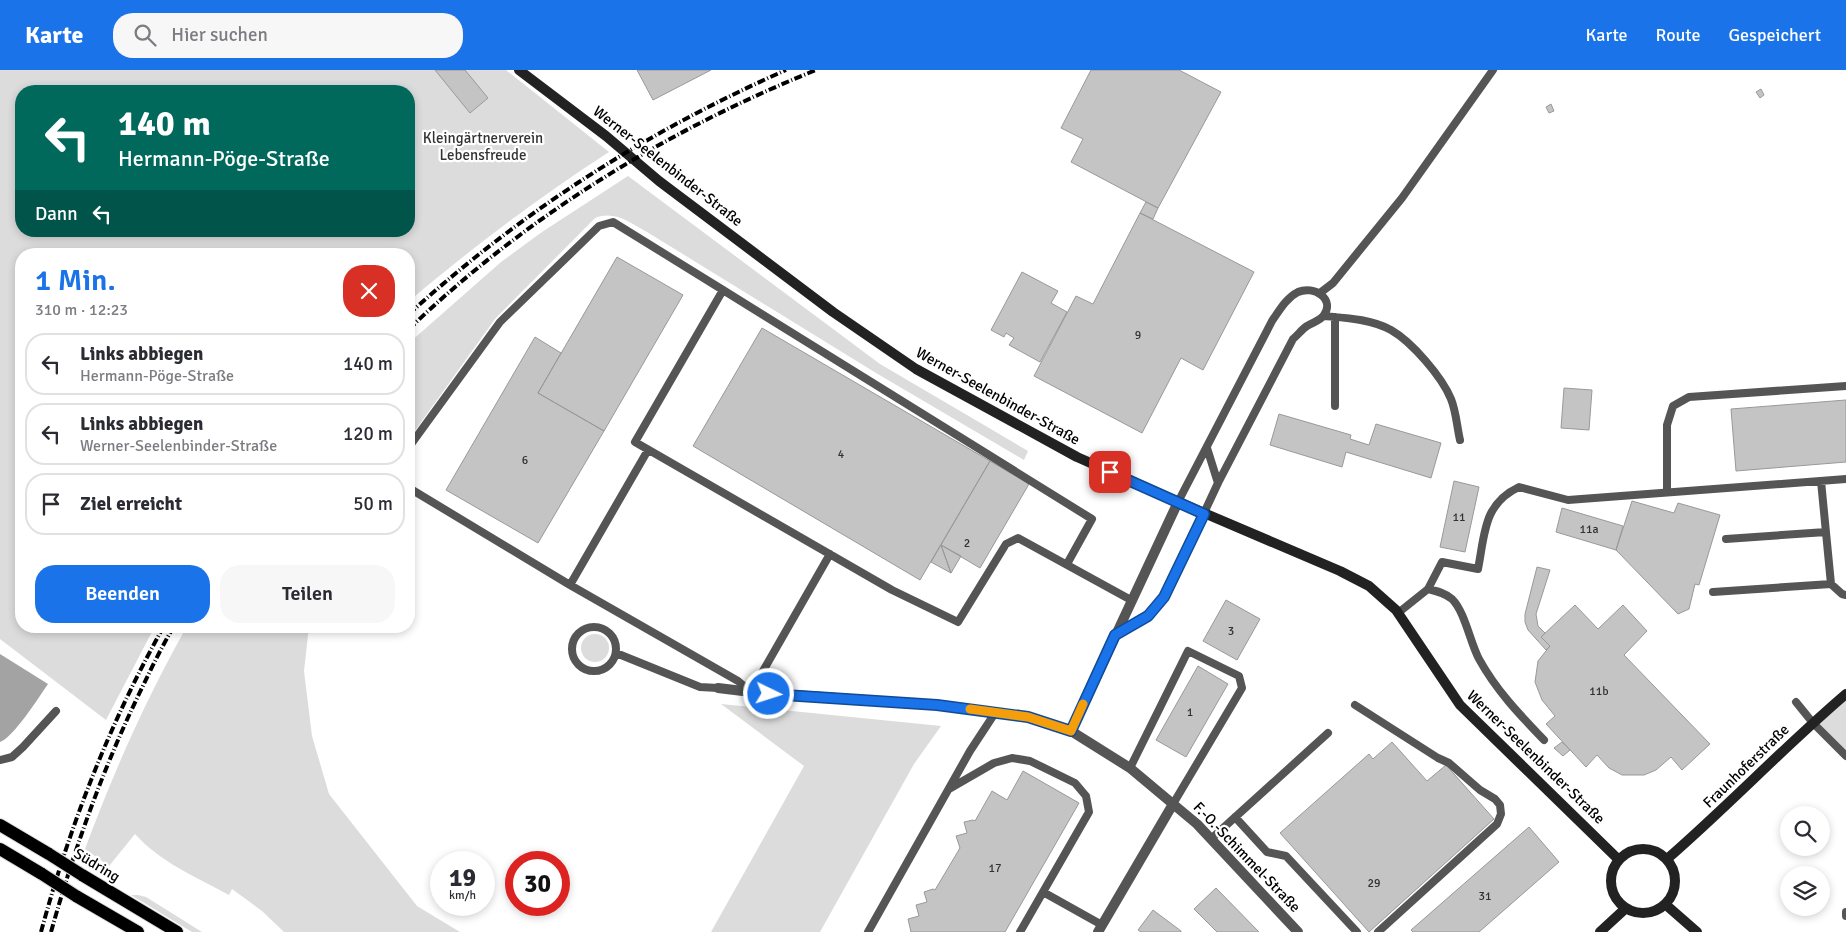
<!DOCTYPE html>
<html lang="de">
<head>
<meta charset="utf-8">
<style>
	:root { --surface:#fff; --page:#f7f7f7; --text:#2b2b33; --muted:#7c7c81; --line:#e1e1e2; --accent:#1a73e8 }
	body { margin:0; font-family:Signika,sans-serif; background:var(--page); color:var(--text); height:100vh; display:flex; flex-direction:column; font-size:19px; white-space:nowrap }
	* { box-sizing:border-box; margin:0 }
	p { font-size:16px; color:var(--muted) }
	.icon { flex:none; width:28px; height:28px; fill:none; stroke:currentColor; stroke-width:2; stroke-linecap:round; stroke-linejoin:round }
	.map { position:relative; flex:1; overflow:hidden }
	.drawer { position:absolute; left:15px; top:178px; width:400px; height:385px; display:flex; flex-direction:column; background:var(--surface); border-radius:20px; box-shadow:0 2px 8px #0003 }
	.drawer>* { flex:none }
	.guide { position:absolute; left:15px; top:15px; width:400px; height:152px; border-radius:20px; box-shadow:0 2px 8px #0003; background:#00695c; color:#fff; overflow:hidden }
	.buttons { position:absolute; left:1780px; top:736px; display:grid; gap:10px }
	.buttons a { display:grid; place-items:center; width:50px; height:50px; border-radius:50%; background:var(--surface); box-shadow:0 2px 8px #0003; font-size:25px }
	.speed { position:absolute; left:430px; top:781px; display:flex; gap:10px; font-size:25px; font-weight:700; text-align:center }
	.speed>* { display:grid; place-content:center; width:65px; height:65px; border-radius:50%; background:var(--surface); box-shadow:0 2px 8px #0003; line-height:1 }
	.speed small { font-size:12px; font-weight:400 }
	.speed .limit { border:8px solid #d22; background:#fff; color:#111 }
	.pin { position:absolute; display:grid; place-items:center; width:42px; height:42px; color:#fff; margin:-21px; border-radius:10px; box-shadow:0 2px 8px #0006 }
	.me { position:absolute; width:55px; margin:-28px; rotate:94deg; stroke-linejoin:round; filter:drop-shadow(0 0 4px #0008) }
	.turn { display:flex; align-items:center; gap:18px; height:105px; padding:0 20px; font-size:22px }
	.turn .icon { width:65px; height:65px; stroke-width:2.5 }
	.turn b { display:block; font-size:35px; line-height:42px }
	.then { display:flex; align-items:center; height:48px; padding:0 20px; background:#0003; gap:10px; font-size:19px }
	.round { display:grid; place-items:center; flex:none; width:52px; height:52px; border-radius:20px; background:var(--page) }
	.head { display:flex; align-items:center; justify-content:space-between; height:85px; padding:0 20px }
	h1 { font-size:30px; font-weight:600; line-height:38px; color:var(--accent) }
	.button { display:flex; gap:10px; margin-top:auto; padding:10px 20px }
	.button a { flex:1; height:58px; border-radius:20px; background:var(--accent); color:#fff; font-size:20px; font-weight:600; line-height:58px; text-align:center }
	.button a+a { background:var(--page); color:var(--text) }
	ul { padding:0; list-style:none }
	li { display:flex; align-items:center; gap:15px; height:62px; margin:0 10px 8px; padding:0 10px; border:2px solid var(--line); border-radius:20px }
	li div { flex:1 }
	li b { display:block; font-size:19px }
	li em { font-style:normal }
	header { display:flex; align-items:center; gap:30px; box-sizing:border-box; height:70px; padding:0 25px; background:var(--accent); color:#fff }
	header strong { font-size:24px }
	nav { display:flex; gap:28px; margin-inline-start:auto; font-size:18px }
	.search { width:350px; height:45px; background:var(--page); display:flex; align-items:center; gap:12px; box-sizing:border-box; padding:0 18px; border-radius:20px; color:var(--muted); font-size:19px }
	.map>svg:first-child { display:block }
	.green { fill:#dcdcdc; fill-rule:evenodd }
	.water { fill:#a3a3a3 }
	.building { fill:#c4c4c4; stroke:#999 }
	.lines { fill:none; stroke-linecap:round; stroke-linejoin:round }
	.primary-casing { stroke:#dbdbdb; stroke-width:14 }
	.lane { stroke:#555; stroke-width:8 }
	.street { stroke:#555; stroke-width:10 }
	.secondary { stroke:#222; stroke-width:10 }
	.primary { stroke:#000; stroke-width:12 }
	.rail { stroke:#000; stroke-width:4; stroke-dasharray:8 2.5 1 2.5; stroke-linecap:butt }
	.primary-bridge-casing { stroke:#dbdbdb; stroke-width:14; stroke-linecap:butt }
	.primary-bridge { stroke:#000; stroke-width:12 }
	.route-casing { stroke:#114b97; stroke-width:12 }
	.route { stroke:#1a73e8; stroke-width:9 }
	.slow { stroke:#f59e0b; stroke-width:9 }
	.labels { text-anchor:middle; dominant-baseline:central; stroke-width:4.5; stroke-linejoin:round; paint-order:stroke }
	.number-label { font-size:12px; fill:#313131 }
	.park-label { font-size:15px; fill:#333; stroke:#fff }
	.street-label { font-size:15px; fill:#000; stroke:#fff }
</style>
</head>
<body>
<header>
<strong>Karte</strong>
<div class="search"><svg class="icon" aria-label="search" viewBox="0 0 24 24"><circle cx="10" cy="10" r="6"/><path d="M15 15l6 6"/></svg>Hier suchen</div>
<nav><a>Karte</a><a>Route</a><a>Gespeichert</a></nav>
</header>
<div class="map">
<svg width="1846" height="862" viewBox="0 0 1846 862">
	<rect width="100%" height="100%" fill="#fff"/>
	<path class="green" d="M 0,0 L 506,0 L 609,82 C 538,128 473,177 409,231 L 409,184 L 21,184 L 21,556 L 155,556 L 106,650 L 0,569 ZM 21,21 L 409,21 L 409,161 L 21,161 Z
		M 628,106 L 880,294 L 1028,381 L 1024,390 L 876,303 L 647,162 C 630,153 615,140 595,148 L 495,249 L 409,369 L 409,273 L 501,192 L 542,162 Z
		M 187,556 L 309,556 L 304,601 L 312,666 L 329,724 L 417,836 L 460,862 L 284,862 L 262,841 L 232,819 L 229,825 C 196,807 160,792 135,764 L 109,796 L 85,779 C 113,703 147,627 187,556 Z
		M581 578a14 14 0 1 1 28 0a14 14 0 1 1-28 0Z
		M 1846,624 L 1846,686 L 1813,653 Z
		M 721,634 L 941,656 L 914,694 L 820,862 L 711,862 L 804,696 Z
		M 131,825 L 138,825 L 146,827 L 202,862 L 192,862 Z"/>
	<path class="water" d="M 0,584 L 48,614 C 39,627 13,668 0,672 Z"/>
	<path class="building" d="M 435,0 L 465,0 L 488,28 L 470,43 Z
		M 637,0 L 711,0 L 653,30 Z
		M 1091,0 L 1179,0 L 1221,22 L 1158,138 L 1071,92 L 1083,69 L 1061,58 Z
		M 1761,19 L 1764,25 L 1760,28 L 1756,22 Z
		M 1551,34 L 1554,41 L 1549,43 L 1546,37 Z
		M 1146,132 L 1158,138 L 1153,149 L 1140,143 Z
		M 1140,143 L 1254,202 L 1203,300 L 1181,288 L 1142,363 L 1034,306 L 1076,226 L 1093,234 Z
		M 617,187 L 683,225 L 604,361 L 538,323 Z
		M 1022,202 L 1058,221 L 1051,233 L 1067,242 L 1040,292 L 1009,275 L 1014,268 L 1006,263 L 1004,267 L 991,260 Z
		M 762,258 L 990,391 L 920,510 L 693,376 Z
		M 535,267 L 561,283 L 538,323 L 604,361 L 538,473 L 446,420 Z
		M 1564,318 L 1592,320 L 1589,360 L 1561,358 Z
		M 1846,330 L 1846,392 L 1736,401 L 1731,339 Z
		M 1279,344 L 1351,365 L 1350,369 L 1369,375 L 1376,354 L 1441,373 L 1431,408 L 1346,382 L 1342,397 L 1270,375 Z
		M 990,391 L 1029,414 L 980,498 L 941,475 Z
		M 1454,411 L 1479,417 L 1465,482 L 1440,477 Z
		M 1632,431 L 1674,443 L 1678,433 L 1720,445 L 1699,515 L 1695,514 L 1689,539 L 1678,544 L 1616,480 Z
		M 1562,438 L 1623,456 L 1616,480 L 1556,462 Z
		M 941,475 L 961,486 L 951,503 Z
		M 941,475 L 951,503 L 931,492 Z
		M 1537,497 L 1550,500 L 1536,544 L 1538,556 L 1545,563 L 1541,567 L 1550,576 L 1546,580 L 1528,560 L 1525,552 L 1525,544 Z
		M 1226,530 L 1260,549 L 1237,590 L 1203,571 Z
		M 1575,535 L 1598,559 L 1623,535 L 1647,561 L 1624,585 L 1710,674 L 1682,700 L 1671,687 L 1656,700 L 1644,705 L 1622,705 L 1609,698 L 1597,685 L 1586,697 L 1546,654 L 1555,646 L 1542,630 L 1535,612 L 1538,591 L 1550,576 L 1541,567 Z
		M 1198,596 L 1228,614 L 1186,687 L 1156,670 Z
		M 1392,672 L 1427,711 L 1446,695 L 1494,749 L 1369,862 L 1280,763 L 1369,684 L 1373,689 Z
		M 1562,672 L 1570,680 L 1563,686 L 1554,678 Z
		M 1023,701 L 1079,733 L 1005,862 L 911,862 L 908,849 L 919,846 L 916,835 L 927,832 L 924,822 L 933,819 L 935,820 L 960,778 L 956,766 L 967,763 L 964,752 L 973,750 L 975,751 L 992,721 L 1007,730 Z
		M 1529,757 L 1559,792 L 1479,862 L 1413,862 L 1411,860 Z
		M 1216,818 L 1259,862 L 1217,862 L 1194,839 Z
		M 1153,840 L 1181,861 L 1181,862 L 1141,862 L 1138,860 Z"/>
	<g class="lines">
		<defs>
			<path id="primary" d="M 0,755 L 49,784
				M 0,779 L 42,804
				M 82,805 L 177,862
				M 76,826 L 138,862"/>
		</defs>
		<use href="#primary" class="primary-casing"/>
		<path class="lane" d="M 1320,223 L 1333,213 L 1402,128 L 1493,0
			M 1324,246 C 1346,248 1371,249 1391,260 C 1412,272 1442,307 1451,329 C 1456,341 1457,357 1460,370
			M 1335,336 L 1335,247
			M 409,377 L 500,252 L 599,156 L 613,152 L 723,220
			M 1207,378 L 1218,413
			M 1821,411 L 1831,514 L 1842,524 L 1846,525
			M 409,418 L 570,515 L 738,611 L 751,622 L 830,484
			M 1667,422 L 1667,355 L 1673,336 L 1689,327 L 1846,316
			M 1178,432 L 1272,251 C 1279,241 1286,228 1298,222 C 1314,215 1335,229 1324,245 C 1320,251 1313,252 1307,256 C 1302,259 1298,265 1293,269 L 1218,413 L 1204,443
			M 1726,469 L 1826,462
			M 1067,494 L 1092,449 L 723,220 L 635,372 L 892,520 L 958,552 L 1006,474 L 1018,468 L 1131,530
			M 570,515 L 648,380
			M 1428,519 C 1437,521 1445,523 1452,529 C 1465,542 1470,572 1479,589 C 1496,620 1519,644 1544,670
			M 1713,522 L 1831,514
			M 1398,543 L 1428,519 L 1442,492 L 1478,499 C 1485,464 1483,434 1519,417 L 1568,430 L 1846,409
			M572 579a22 22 0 1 1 44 0a22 22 0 1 1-44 0Z
			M 616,583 L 700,617 L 718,618
			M 1796,632 L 1813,653 L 1846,686
			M 1355,635 L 1438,688 L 1449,693 L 1480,720 L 1495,729 L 1500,735 L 1501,744 L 1497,754 L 1378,862
			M 0,690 L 12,687 L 23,677 L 56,641
			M 1130,698 L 1188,581 L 1239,606 L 1242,618 L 1173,734
			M 949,719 L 994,693 L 1012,688 L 1030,691 L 1075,713 L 1086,726 L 1089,742 L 1043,822 L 1102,855
			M 1235,747 L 1267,782 L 1286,786 L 1357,862
			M 1211,769 L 1328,663
			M 1846,842 L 1846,846
			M 868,862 L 970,681 L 995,643
			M 1020,862 L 1043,822"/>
		<path class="street" d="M 1116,565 L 1148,545 L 1164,527 L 1204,443
			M 718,618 L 751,622 L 937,635 L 1028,647 L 1071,661 L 1130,698 L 1173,734 L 1098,862
			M 1071,661 L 1178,432
			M 1173,734 L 1197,754 L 1298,862"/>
		<path class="secondary" d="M 519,0 L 606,66 L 659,111 L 833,242 L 916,299 L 1077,387 L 1204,443 L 1340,501 L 1369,516 L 1396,540 L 1460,635 L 1619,790
			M1611 811a32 32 0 1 1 64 0a32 32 0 1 1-64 0Z
			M 1667,789 C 1728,736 1784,677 1846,624
			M 1665,834 L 1697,862
			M 1600,862 L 1626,838"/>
		<use href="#primary" class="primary"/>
		<path class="rail" d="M 409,244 C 522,141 646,62 786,0
			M 409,259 C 525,147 667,60 816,0
			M 41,862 C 70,755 110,652 164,556
			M 51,862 C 74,780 102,701 139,624 C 150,601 161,578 174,556"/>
		<defs>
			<path id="primary-bridge" d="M 49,784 L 82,805
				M 42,804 L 76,826"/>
		</defs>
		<use href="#primary-bridge" class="primary-bridge-casing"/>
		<use href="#primary-bridge" class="primary-bridge"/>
	</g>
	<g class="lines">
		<defs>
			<path id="route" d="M 769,624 L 937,635 L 1028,647 L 1071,661 L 1115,565 L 1148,546 L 1164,527 L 1204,444 L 1110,402"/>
		</defs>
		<use href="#route" class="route-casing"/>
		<use href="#route" class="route"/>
		<path class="slow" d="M 970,639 L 1028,647 L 1071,661 L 1083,634"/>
	</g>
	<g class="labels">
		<g class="number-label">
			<text x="1138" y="265">9</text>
			<text x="841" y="384">4</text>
			<text x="525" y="390">6</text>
			<text x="1459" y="447">11</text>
			<text x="1589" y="459">11a</text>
			<text x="967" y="473">2</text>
			<text x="1231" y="561">3</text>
			<text x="1599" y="621">11b</text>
			<text x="1190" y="642">1</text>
			<text x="995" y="798">17</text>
			<text x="1374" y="813">29</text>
			<text x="1485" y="826">31</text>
		</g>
		<g class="park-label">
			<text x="483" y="68">Kleingärtnerverein<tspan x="483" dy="17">Lebensfreude</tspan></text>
		</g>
		<g class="street-label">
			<text transform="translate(668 96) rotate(38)">Werner-Seelenbinder-Straße</text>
			<text transform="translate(998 326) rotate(29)">Werner-Seelenbinder-Straße</text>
			<text transform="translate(1536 687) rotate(44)">Werner-Seelenbinder-Straße</text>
			<text transform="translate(1746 696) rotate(-44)">Fraunhoferstraße</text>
			<text transform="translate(1247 787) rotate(46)">F.-O.-Schimmel-Straße</text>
			<text transform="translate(97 795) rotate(31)">Südring</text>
		</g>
	</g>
</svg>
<div class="buttons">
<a><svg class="icon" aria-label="search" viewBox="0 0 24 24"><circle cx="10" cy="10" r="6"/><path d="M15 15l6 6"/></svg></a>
<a><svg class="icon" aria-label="layers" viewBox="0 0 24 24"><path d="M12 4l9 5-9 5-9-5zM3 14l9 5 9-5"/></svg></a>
</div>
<div class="speed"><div>19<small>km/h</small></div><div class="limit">30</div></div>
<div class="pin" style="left:1110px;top:402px;background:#d93025"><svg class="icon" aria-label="arrive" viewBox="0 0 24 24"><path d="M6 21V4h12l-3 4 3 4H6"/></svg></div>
<svg class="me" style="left:769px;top:624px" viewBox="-20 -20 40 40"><circle r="17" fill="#1a73e8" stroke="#fff" stroke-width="3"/><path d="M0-11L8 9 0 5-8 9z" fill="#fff"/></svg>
<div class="guide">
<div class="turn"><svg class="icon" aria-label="left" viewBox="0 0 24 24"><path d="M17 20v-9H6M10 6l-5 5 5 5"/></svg><div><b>140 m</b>Hermann-Pöge-Straße</div></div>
<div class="then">Dann<svg class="icon" aria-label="left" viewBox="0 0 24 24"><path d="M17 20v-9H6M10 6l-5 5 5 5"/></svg></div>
</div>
<section class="drawer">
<div class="head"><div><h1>1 Min.</h1><p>310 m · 12:23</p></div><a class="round" style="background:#d93025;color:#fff"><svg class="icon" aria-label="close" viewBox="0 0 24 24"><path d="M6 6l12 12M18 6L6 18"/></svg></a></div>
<ul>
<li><svg class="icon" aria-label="left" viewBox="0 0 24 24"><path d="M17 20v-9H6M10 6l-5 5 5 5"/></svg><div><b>Links abbiegen</b><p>Hermann-Pöge-Straße</p></div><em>140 m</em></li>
<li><svg class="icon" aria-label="left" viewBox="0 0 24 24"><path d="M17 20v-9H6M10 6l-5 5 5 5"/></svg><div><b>Links abbiegen</b><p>Werner-Seelenbinder-Straße</p></div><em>120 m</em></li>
<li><svg class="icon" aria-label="arrive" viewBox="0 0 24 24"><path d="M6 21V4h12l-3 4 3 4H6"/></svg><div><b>Ziel erreicht</b></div><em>50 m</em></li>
</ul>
<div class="button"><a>Beenden</a><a>Teilen</a></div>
</section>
</div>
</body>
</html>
